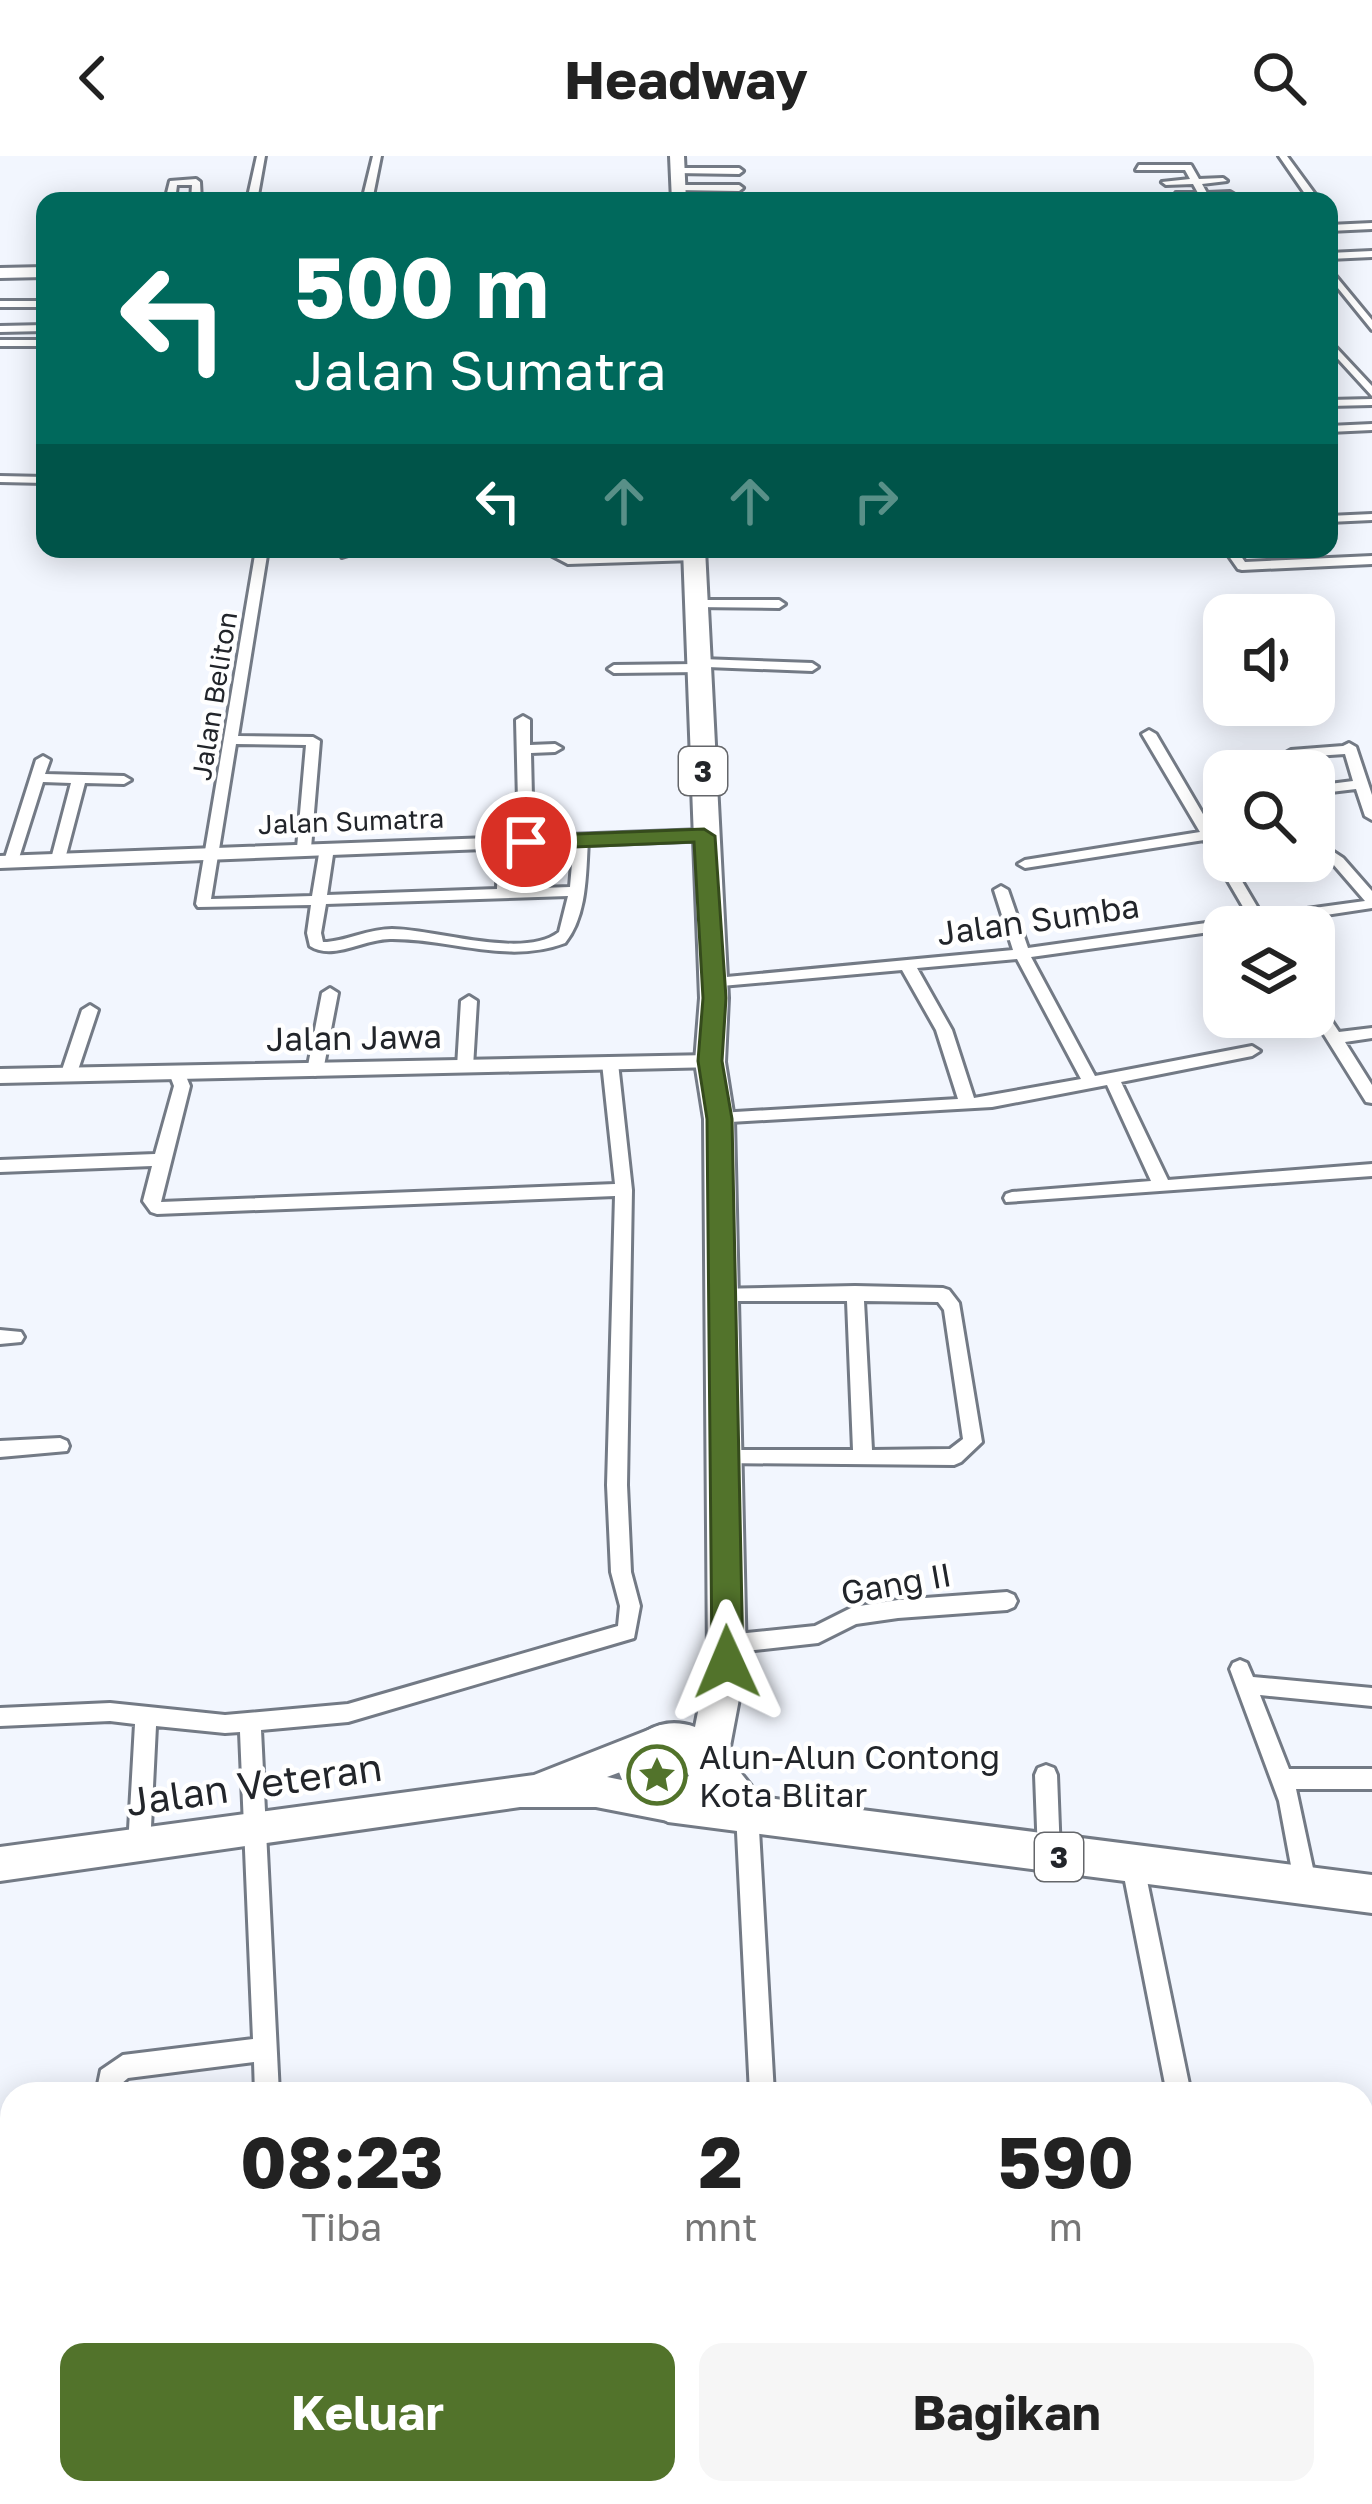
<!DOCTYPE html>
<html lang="id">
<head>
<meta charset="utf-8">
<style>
	:root { --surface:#fff; --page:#f6f6f6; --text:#222; --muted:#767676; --accent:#52732b }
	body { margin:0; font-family:"Golos Text",sans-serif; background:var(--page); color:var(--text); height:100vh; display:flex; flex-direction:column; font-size:45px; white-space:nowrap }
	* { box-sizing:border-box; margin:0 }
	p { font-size:39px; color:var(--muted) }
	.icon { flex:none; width:66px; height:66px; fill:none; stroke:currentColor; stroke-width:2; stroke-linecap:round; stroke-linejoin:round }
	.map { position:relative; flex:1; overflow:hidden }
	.details { position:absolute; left:0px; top:1926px; width:1374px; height:423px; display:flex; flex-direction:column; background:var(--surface); border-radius:36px 36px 0 0; box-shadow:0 6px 30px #0003 }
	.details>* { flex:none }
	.guide { position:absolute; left:36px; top:36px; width:1302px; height:366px; border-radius:24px; box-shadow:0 6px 30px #0003; background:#00695c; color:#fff; overflow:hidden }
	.controls { position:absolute; left:1203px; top:438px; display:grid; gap:24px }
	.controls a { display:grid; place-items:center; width:132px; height:132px; border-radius:24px; background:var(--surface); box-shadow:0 6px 30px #0003; font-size:60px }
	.pin { position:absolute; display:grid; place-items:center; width:102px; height:102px; color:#fff; margin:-51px; border:6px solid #fff; border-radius:50%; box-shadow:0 3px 12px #0007 }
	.me { position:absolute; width:132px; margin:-66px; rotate:359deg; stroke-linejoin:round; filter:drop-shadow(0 0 9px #0008) }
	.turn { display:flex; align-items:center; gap:42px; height:252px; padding:0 60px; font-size:54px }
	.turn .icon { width:156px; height:156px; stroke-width:2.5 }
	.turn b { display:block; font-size:84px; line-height:102px }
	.lanes { display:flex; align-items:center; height:114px; padding:0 60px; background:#0003; justify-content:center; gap:60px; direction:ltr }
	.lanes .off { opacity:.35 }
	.eta { display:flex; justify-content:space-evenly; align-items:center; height:204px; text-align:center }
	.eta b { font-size:72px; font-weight:700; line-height:84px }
	.button { display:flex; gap:24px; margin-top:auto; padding:24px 60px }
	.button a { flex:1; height:138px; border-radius:24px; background:var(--accent); color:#fff; font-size:48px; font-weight:700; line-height:138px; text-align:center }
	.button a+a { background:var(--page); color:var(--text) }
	header { display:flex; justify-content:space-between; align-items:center; height:156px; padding:0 60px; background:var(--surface); font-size:54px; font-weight:700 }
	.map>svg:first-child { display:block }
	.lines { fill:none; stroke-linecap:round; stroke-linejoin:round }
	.minor-casing { stroke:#737a85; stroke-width:6 }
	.tertiary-casing { stroke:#737a85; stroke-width:6 }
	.secondary-casing { stroke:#737a85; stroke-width:6 }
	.primary-casing { stroke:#737a85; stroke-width:6 }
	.trunk-casing { stroke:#737a85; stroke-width:6 }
	.minor { fill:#fff; fill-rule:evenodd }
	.tertiary { fill:#fff; fill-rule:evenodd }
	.secondary { fill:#fff; fill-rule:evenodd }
	.primary { fill:#fff; fill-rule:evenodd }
	.trunk { fill:#fff; fill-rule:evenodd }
	.route { fill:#52732b; stroke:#354b1c; stroke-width:3 }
	.labels { text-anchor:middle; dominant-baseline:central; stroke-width:9; stroke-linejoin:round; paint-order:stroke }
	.far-street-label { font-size:27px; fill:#22252a; stroke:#fff }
	.shield { fill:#fff; stroke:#64666a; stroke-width:3 }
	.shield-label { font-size:30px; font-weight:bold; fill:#22252a }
	.street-label { font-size:33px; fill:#22252a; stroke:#fff }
	.poi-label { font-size:33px; fill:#22252a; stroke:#fff; text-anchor:start }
	.near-street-label { font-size:39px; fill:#22252a; stroke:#fff }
</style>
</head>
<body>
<header><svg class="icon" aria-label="back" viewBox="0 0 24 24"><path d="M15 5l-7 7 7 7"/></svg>Headway<svg class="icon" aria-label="search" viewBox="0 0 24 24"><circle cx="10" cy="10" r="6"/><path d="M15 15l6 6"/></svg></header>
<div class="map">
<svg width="1372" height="2348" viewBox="0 0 1372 2348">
	<rect width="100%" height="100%" fill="#f2f6fe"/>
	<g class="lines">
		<defs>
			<path id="minor" d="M 257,0 L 265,0 L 257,45 L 247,45 Z
				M 373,0 L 381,0 L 372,45 L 362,45 Z
				M 1279,0 L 1287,0 L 1320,45 L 1310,45 Z
				M 1139,9 L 1191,9 L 1199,23 L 1223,22 L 1227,25 L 1202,28 L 1207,37 L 1230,36 L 1235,39 L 1210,42 L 1212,45 L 1173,42 L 1176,37 L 1198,37 L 1193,28 L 1166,29 L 1162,26 L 1190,23 L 1185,14 L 1136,14 Z
				M 678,12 L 739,12 L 743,15 L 739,18 L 675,17 Z
				M 196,23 L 200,26 L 201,45 L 191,45 L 192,29 L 177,29 L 175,45 L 165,45 L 170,25 Z
				M 678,29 L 739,29 L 743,32 L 739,35 L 675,34 Z
				M 1372,67 L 1372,73 L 1329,75 L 1329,69 Z
				M 1372,95 L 1372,101 L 1329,103 L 1329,97 Z
				M 1329,112 L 1372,164 L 1372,174 L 1329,121 Z
				M 0,145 L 45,145 L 45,151 L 0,151 Z
				M 45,169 L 45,175 L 0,176 L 0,170 Z
				M 0,184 L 45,184 L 45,190 L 0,190 Z
				M 1329,184 L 1372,230 L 1372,240 L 1329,193 Z
				M 1372,243 L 1372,249 L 1329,250 L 1329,244 Z
				M 1372,268 L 1372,274 L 1329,276 L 1329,270 Z
				M 0,320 L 45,321 L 45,327 L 0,326 Z
				M 1372,358 L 1372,364 L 1329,366 L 1329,360 Z
				M 256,393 L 268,393 L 238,580 L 313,581 L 320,585 L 311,692 L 304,696 L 297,692 L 306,589 L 236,588 L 211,743 L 312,740 L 320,692 L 327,688 L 334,692 L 327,739 L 497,733 L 498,688 L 505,684 L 512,688 L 511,733 L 570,731 L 574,684 L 581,680 L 588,684 C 586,718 587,760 565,787 C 507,809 449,782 390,783 C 364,783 333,805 310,790 L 307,777 L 311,749 L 198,751 L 196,748 ZM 568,740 L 559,776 C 524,804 435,773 392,773 C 369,773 349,784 327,786 L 323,786 L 321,777 L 326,748 Z
				M 341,393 L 353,393 L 352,398 L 342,401 Z
				M 499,393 L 557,393 L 570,400 L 694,396 L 700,400 L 694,404 L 568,408 L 549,398 L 505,397 Z
				M 1224,393 L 1236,393 L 1245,406 L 1372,400 L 1372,408 L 1242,414 L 1238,413 Z
				M 696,444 L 779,444 L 785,448 L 779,452 L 692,451 L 690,448 Z
				M 701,503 L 812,507 L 818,511 L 812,515 L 707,511 L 701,516 L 614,517 L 608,513 L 614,509 L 695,508 Z
				M 523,560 L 530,564 L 530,589 L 555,588 L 562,592 L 555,596 L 531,597 L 533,686 L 526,690 L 519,686 L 516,564 Z
				M 1149,574 L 1156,578 L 1224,694 L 1224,705 L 1230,705 L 1262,759 L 1365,745 L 1333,708 L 1314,694 L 1314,683 L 1343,702 L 1372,735 L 1372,752 L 1267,768 L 1269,771 L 1224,771 L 1224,774 L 1031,801 L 1095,920 L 1252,890 L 1260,895 L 1252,900 L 1121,926 L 1168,1024 L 1372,1008 L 1372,1020 L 1006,1046 L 1004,1042 L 1006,1038 L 1012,1036 L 1151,1025 L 1107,929 L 992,951 L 713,967 L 711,963 L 719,957 L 958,943 L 936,874 L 902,814 L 710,831 L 702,826 L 705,823 L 1013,794 L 994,734 L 1001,730 L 1008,734 L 1028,792 L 1249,761 L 1204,684 L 1025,712 L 1018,708 L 1025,704 L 1200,676 L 1142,578 ZM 1017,803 L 1081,923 L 974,942 L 952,874 L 917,812 Z
				M 1349,587 L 1356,591 L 1372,639 L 1372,664 L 1365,660 L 1356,633 L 1314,638 L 1314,630 L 1353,625 L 1345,598 L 1300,601 L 1308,615 L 1294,615 L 1284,598 L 1291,594 L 1343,590 Z
				M 43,600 L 50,604 L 45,618 L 124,620 L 131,624 L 124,628 L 85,627 L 65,703 L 58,707 L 51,703 L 71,627 L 43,626 L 18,705 L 11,709 L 6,708 L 4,705 L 36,604 Z
				M 330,832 L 338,837 L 323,915 L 315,920 L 307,915 L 322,837 Z
				M 469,840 L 477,845 L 473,911 L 465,916 L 457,911 L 461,845 Z
				M 1314,845 L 1319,846 L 1339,876 L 1372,872 L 1372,882 L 1345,886 L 1372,929 L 1372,947 L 1366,946 L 1313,861 Z
				M 90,849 L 98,854 L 76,920 L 74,924 L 62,924 L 60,920 L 82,854 Z
				M 610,902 L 618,907 L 632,1034 L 627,1329 L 631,1416 L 640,1450 L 634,1482 L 348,1566 L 261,1574 L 279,1938 L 255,1938 L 254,1906 L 128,1922 L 121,1928 L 120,1938 L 96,1938 L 101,1914 L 123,1899 L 253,1883 L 240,1576 L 225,1577 L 156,1570 L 150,1691 L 147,1698 L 139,1701 L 131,1698 L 128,1691 L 135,1568 L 110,1565 L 0,1570 L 0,1552 L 110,1547 L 225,1559 L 348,1548 L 618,1470 L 620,1450 L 611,1416 L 607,1329 L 615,1040 L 157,1058 L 151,1056 L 143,1045 L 152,1010 L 0,1016 L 0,1004 L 155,998 L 174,930 L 169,917 L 177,912 L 183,913 L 190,930 L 161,1046 L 615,1028 L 602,907 Z
				M 855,1130 L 943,1132 L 949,1134 L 959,1147 L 982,1286 L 961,1306 L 954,1309 L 719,1307 L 716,1302 L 719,1297 L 726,1294 L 853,1294 L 847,1145 L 720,1145 L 711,1138 L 714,1133 ZM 864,1145 L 938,1146 L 944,1154 L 963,1283 L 950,1293 L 872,1294 Z
				M 0,1174 L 21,1176 L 24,1181 L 21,1186 L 0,1188 Z
				M 60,1282 L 67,1285 L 69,1290 L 67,1295 L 0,1301 L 0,1285 Z
				M 1007,1436 L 1014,1439 L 1017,1445 L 1014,1451 L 1007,1454 L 898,1462 L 856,1468 L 818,1487 L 727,1497 L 720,1494 L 717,1488 L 720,1482 L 727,1479 L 815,1470 L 853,1451 L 898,1444 Z
				M 1240,1504 L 1247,1507 L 1253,1521 L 1372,1532 L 1372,1550 L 1260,1539 L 1289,1613 L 1372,1613 L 1372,1633 L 1296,1633 L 1317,1731 L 1314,1738 L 1306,1742 L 1298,1738 L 1295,1731 L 1279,1645 L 1230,1513 L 1233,1507 Z
				M 1046,1609 L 1054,1612 L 1057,1619 L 1060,1698 L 1057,1705 L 1049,1708 L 1041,1705 L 1038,1698 L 1035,1619 L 1038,1612 Z
				M 747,1646 L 755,1649 L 758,1656 L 774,1938 L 750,1938 L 736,1656 L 739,1649 Z
				M 1133,1700 L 1141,1703 L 1144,1710 L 1191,1938 L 1167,1938 L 1122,1710 L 1125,1703 Z
				M 12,1971 L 12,1995 L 0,1997 L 0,1973 Z
				M 12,2223 L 12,2249 L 0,2251 L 0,2225 Z
				M 257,2337 L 285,2337 L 286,2348 L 258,2348 Z
				M 692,2337 L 807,2337 L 809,2340 L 805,2348 L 684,2348 Z
				M 1177,2337 L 1205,2337 L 1207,2348 L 1179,2348 Z"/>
			<path id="tertiary" d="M 710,899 L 717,901 L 721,906 L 717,911 L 0,927 L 0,913 Z"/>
			<path id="secondary" d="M 670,0 L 684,0 L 686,45 L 672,45 Z
				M 704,674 L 711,676 L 711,684 L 0,712 L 0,700 Z"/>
			<path id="primary" d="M 661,1569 L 674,1574 L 679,1585 L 674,1596 L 607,1621 L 681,1636 L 686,1648 L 681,1660 L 668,1665 L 596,1651 L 520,1651 L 0,1725 L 0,1691 L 534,1619 Z"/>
			<path id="trunk" d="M 45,111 L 45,121 L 0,122 L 0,112 Z
				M 683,393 L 705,393 L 728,842 L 725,906 L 734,963 L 746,1506 L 728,1601 L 760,1641 L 1372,1719 L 1372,1757 L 668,1666 L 630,1644 L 619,1616 C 627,1580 659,1558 695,1571 L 708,1506 L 704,963 L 695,906 L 700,842 ZM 679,1602 L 689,1620 L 669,1629 L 659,1621 L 660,1609 Z"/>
		</defs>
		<use href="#minor" class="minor-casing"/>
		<use href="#tertiary" class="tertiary-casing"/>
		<use href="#secondary" class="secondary-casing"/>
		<use href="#primary" class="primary-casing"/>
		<use href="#trunk" class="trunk-casing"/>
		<use href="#minor" class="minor"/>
		<use href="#tertiary" class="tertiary"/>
		<use href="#secondary" class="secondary"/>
		<use href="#primary" class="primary"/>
		<use href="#trunk" class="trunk"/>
	</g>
	<path class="route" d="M 704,673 L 715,680 L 726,842 L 722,905 L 732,963 L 743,1506 L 738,1516 L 716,1516 L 712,1506 L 707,963 L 698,905 L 703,842 L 694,686 L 526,693 L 515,686 L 526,680 Z"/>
	<defs>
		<symbol id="sight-ring" viewBox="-11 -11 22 22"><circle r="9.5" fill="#fff" stroke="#52732b" stroke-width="1.5"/><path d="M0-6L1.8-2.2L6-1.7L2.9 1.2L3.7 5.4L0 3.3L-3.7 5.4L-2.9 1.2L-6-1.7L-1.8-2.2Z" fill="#52732b"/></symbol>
	</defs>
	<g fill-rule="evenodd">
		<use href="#sight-ring" x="624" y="1586" width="66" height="66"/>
	</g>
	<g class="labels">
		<g class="far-street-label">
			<text transform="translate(214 540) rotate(-81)">Jalan Beliton</text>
			<text transform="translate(351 665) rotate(-2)">Jalan Sumatra</text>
		</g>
		<g class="shield">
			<rect x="679" y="591" width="48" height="48" rx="9"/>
			<rect x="1035" y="1677" width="48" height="48" rx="9"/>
		</g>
		<g class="shield-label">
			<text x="703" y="615">3</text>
			<text x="1059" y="1701">3</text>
		</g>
		<g class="street-label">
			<text transform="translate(1038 763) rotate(-8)">Jalan Sumba</text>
			<text transform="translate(354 881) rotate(-1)">Jalan Jawa</text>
			<text transform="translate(896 1427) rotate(-10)">Gang II</text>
		</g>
		<g class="poi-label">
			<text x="699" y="1600">Alun-Alun Contong<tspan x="699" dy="38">Kota Blitar</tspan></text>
		</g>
		<g class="near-street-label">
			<text transform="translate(254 1628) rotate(-8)">Jalan Veteran</text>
		</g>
	</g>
</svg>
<div class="controls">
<a><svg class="icon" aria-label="sound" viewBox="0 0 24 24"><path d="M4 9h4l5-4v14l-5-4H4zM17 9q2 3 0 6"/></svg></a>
<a><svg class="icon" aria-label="search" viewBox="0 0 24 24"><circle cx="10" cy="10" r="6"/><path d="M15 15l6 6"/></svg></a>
<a><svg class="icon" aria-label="layers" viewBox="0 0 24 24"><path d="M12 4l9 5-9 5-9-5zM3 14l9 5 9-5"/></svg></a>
</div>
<div class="pin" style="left:526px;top:686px;background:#d93025"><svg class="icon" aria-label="arrive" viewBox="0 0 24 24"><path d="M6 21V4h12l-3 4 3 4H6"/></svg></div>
<svg class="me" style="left:727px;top:1506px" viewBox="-20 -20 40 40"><path d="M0-17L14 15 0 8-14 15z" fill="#52732b" stroke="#fff" stroke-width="4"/></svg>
<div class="guide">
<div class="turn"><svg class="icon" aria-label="left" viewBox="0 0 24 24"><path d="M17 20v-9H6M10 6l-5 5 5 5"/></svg><div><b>500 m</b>Jalan Sumatra</div></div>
<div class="lanes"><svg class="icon" aria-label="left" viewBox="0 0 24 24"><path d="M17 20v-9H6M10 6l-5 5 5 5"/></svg><svg class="icon off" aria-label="ahead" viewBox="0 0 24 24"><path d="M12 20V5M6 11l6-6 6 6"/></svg><svg class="icon off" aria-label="ahead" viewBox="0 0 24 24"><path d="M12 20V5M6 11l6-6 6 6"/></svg><svg class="icon off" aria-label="right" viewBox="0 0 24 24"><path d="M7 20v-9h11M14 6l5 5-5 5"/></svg></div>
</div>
<section class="details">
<div class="eta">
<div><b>08:23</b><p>Tiba</p></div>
<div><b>2</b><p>mnt</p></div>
<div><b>590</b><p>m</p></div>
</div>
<div class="button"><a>Keluar</a><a>Bagikan</a></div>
</section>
</div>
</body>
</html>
